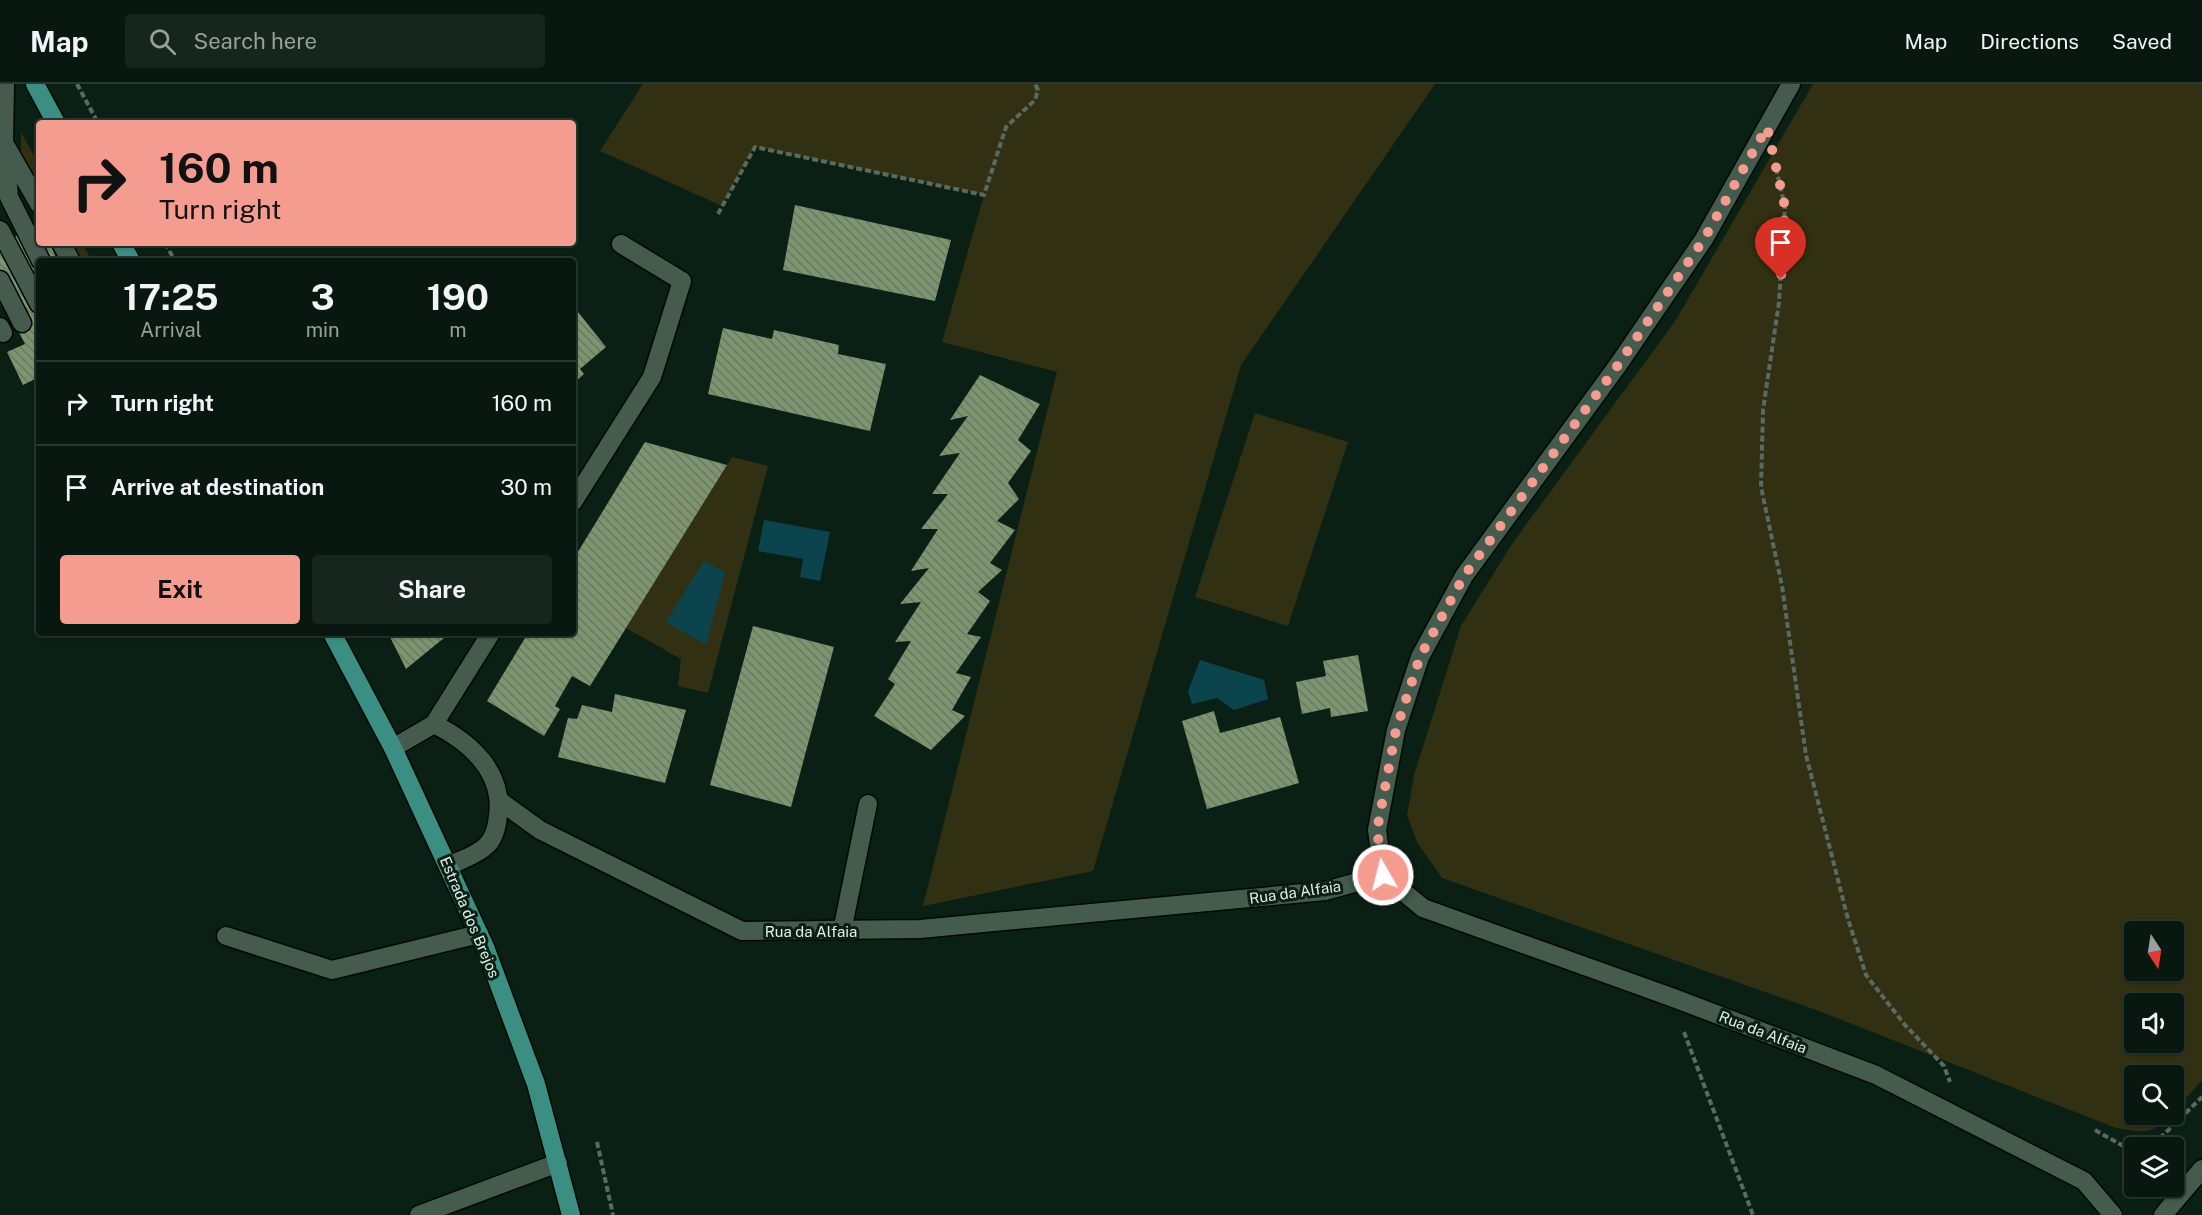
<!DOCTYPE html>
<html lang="en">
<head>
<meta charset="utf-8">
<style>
	:root { --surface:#081810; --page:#16251e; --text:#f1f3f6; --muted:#98a09f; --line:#293730; --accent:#f59c91 }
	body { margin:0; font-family:"Public Sans",sans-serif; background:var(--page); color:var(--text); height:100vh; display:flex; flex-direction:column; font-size:22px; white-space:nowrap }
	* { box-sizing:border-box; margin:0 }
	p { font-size:20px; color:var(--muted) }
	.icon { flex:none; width:33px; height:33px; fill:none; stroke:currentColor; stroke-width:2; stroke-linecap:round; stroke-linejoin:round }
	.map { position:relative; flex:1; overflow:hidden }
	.side { position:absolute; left:36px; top:174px; width:540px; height:378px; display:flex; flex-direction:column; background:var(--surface); border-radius:6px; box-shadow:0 2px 4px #0004,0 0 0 2px var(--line) }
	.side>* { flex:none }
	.hud { position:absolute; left:36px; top:36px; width:540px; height:126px; border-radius:6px; box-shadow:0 2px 4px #0004,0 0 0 2px var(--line); background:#f59c91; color:#111; overflow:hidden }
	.needle { width:39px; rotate:168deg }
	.fabs { position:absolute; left:2124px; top:837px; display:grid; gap:12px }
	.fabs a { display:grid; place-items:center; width:60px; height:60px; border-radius:6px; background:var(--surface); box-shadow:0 2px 4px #0004,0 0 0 2px var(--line); font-size:30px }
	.pin { position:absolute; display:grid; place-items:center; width:51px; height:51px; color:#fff; margin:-62px -26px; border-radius:50% 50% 50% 0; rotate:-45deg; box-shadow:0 0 6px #0007 }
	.pin .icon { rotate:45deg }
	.me { position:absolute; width:66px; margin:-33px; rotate:352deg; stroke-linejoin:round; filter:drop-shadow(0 0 4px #0008) }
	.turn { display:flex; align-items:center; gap:21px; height:126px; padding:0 24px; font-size:27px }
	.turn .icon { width:78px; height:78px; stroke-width:2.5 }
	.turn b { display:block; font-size:42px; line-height:51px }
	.eta { display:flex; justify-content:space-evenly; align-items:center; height:102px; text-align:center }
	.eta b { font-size:36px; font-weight:700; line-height:42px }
	.primary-button { display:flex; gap:12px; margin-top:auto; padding:12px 24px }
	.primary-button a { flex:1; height:69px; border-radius:6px; background:var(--accent); color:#111; font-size:24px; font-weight:700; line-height:69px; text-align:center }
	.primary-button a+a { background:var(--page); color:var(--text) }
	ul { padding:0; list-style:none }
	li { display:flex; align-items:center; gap:18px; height:84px; padding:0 24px; border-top:2px solid var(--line) }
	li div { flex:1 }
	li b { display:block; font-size:22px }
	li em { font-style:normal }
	header { display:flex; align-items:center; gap:36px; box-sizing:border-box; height:84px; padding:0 30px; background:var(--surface); border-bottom:2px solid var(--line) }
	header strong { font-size:28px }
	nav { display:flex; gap:33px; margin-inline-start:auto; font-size:21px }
	.search { width:420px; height:54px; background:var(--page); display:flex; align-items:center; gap:15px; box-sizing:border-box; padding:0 21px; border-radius:6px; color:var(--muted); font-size:22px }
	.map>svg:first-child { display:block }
	.grass { fill:#313012; fill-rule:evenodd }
	.water { fill:#0c444e }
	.building { fill:url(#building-back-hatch) }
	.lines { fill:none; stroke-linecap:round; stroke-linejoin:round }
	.minor-casing { stroke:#000903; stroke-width:21 }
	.major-casing { stroke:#000903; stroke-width:21 }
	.path { stroke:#596b61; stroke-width:4; stroke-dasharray:6 3; stroke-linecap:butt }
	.minor { stroke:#455b4e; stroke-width:18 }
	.major { stroke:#3b8e82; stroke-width:18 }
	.route { stroke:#f59c91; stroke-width:10; stroke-dasharray:0 18 }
	.labels { text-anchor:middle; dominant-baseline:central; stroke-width:6; stroke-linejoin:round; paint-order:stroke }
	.street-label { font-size:15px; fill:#e3f0e8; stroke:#0b2015 }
</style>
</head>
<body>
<header>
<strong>Map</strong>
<div class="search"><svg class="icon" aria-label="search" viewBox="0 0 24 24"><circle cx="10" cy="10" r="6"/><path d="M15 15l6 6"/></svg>Search here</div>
<nav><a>Map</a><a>Directions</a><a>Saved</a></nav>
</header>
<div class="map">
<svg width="2202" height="1131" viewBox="0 0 2202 1131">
	<defs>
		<pattern id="building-back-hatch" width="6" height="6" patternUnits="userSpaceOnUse" patternTransform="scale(1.5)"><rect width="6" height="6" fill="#7e9470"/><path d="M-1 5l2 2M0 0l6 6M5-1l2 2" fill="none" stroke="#6a7961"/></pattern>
	</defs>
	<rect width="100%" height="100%" fill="#0b2015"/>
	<path class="grass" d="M 643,0 L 1435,0 L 1241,281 L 1093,787 L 923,822 L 1057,288 L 942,258 L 984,111 L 755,63 L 722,122 L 600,67 Z
		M 1813,0 L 2202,0 L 2202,996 L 2174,1028 L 2174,992 L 2134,992 L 2134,1030 L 2171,1031 C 2152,1052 2142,1048 2116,1044 L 1819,927 L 1442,794 L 1417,758 L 1407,731 L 1414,691 L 1461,542 L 1512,460 L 1676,236 ZM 2134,848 L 2174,848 L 2174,886 L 2134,886 ZM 2134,920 L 2174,920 L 2174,958 L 2134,958 Z
		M 21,48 L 39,81 L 39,111 L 21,77 Z
		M 65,159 L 82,159 L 92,177 L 72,171 Z
		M 1255,329 L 1348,358 L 1288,542 L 1195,513 Z
		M 732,373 L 768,382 L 708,609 L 678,602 L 681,575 L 626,544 Z"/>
	<path class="water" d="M 764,436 L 830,448 L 820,497 L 800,493 L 803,475 L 758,467 Z
		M 704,477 L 725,488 L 706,561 L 666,538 Z
		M 1200,576 L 1264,596 L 1268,615 L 1234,626 L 1217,614 L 1192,620 L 1188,607 Z"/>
	<path class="building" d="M 795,121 L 951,156 L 935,217 L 783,186 Z
		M 39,141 L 39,159 L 49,159 L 58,177 L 39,177 L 39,293 L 23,301 L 7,268 L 25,260 L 3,217 L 0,218 L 0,160 Z
		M 578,228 L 606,263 L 580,285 L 584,290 L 573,300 L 573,231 Z
		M 723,244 L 772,255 L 774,246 L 839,261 L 838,270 L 886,280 L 870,347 L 708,310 Z
		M 980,291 L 1040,320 L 1018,356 L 1031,367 L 1008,399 L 1019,415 L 997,437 L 1015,446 L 990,479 L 1002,486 L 978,508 L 990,517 L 967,550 L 981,553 L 956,589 L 971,593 L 952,626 L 965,632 L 931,666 L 874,632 L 895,600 L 888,595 L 911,557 L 895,558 L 921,518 L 900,520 L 929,484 L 911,487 L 938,445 L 921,445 L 948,410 L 932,410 L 960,369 L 939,372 L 968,332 L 950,336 Z
		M 645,358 L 727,381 L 590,602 L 572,592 L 555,622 L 560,625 L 544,652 L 487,617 L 528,549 L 573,549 L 573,476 Z
		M 753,542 L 834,563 L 791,723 L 710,701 Z
		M 388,549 L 450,549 L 406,585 Z
		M 1358,571 L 1368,627 L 1331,633 L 1330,624 L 1302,630 L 1296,598 L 1326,592 L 1323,577 Z
		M 615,610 L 686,626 L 665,699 L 558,673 L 568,634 L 577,635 L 582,621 L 612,628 Z
		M 1214,627 L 1220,649 L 1280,633 L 1299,699 L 1207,725 L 1182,637 Z"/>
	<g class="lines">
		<defs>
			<path id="minor" d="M 5,0 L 4,59 L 39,120
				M 5,67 L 9,113 L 41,177
				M 0,146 L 39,220
				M 61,159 L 71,177
				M 0,196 L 22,239
				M 0,243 L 3,249
				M 573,418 L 652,293 L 682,197 L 621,160
				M 434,640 L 491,549
				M 393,664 L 434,640 C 470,658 504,688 498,732 C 497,742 494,755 486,762 C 477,771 460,776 449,782
				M 500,717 L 540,746 L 742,847 L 920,845 L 1325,807 L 1383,791
				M 1383,791 L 1377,746 L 1396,646 L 1420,573 L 1464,492 L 1618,281 L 1704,155 L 1791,0
				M 1383,791 L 1423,824 L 1671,913 L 1876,991 L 2084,1097 L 2113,1131
				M 842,847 L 868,720
				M 226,852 L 332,886 L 479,850
				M 419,1131 L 558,1079
				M 2163,1131 L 2202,1085"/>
			<path id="major" d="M 35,0 L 56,39
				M 121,159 L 131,177
				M 332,549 L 393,664 L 485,863 L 536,1000 L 571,1131"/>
		</defs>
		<use href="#minor" class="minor-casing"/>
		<use href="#major" class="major-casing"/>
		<path class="path" d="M 77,0 L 98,39
			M 1776,84 L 1785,123 L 1779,218 L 1763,326 L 1761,403 L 1782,502 L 1806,671 L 1848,835 L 1866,891 L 1905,941 L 1944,982 L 1950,998
			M 718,130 L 755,63 L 984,111 L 1006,43 L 1035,16 L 1038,6 L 1035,0
			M 165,159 L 175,177
			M 1684,948 L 1753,1131
			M 2095,1046 L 2125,1063 L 2153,1061 L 2202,1013
			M 597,1058 L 613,1131"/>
		<use href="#minor" class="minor"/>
		<use href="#major" class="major"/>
	</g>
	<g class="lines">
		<path class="route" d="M 1383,791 L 1377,746 L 1396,646 L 1420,573 L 1464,492 L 1618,281 L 1704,155 L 1767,43 L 1785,123 L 1781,195"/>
	</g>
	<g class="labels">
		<g class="street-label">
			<text transform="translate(1295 808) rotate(-8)">Rua da Alfaia</text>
			<text transform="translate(470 833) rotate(67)">Estrada dos Brejos</text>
			<text x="811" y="847">Rua da Alfaia</text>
			<text transform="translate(1763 948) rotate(21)">Rua da Alfaia</text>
		</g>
	</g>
</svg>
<div class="fabs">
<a><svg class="needle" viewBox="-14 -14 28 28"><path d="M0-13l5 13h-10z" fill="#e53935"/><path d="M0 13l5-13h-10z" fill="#98a09f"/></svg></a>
<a><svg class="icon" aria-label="sound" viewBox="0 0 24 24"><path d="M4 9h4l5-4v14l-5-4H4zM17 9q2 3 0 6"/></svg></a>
<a><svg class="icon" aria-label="search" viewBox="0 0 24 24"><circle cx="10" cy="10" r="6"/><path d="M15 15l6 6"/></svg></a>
<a><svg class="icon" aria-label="layers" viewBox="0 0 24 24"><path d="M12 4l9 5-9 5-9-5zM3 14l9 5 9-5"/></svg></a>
</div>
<div class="pin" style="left:1781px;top:195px;background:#d93025"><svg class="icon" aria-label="arrive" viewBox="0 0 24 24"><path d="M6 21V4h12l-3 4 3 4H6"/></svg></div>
<svg class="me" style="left:1383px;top:791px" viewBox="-20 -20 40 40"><circle r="17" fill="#f59c91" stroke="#fff" stroke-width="3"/><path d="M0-11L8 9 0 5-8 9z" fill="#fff"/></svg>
<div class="hud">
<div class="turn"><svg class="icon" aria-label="right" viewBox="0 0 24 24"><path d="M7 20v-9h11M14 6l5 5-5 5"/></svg><div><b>160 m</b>Turn right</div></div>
</div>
<section class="side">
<div class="eta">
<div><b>17:25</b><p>Arrival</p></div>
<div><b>3</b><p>min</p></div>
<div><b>190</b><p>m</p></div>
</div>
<ul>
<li><svg class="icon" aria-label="right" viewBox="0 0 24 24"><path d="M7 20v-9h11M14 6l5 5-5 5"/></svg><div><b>Turn right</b></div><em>160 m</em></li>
<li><svg class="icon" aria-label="arrive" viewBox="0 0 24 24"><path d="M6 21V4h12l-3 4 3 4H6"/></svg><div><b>Arrive at destination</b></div><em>30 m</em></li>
</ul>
<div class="primary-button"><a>Exit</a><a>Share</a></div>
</section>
</div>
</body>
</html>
